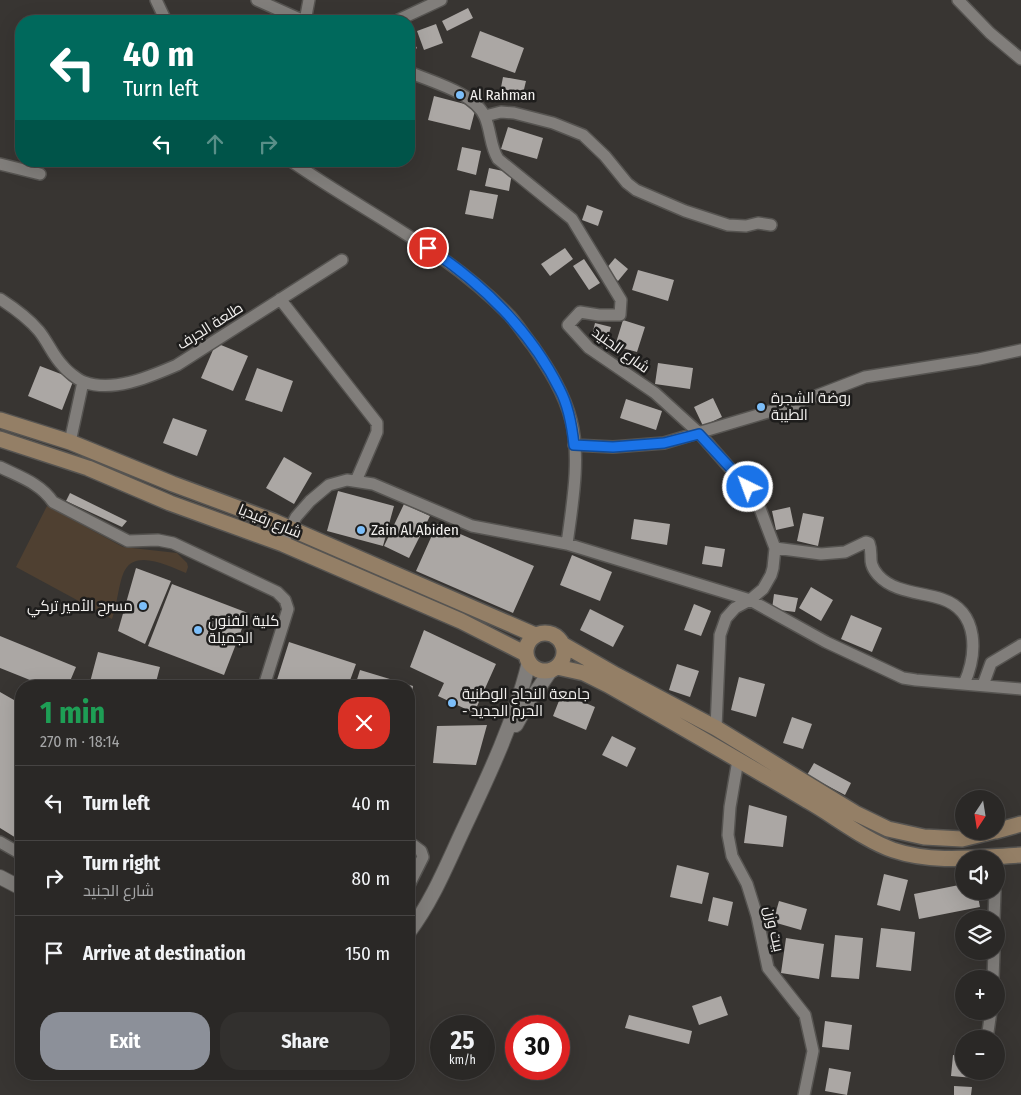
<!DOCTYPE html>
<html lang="en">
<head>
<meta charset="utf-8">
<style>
	:root { --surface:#2a2826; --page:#32302e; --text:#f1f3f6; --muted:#a5a6a7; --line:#464443; --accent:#8c9099 }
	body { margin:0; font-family:"Fira Sans Condensed",Cairo,sans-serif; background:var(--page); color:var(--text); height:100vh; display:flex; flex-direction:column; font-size:19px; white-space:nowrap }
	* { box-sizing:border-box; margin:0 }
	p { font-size:16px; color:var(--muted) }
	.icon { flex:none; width:28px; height:28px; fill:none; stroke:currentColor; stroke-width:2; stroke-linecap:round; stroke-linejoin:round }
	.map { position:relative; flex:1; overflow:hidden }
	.side { position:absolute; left:15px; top:680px; width:400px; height:400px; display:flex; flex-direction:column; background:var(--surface); border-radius:20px; box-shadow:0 5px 20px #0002,0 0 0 1px var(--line) }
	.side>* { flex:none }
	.banner { position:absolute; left:15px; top:15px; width:400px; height:152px; border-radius:20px; box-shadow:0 5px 20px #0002,0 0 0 1px var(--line); background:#00695c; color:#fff; overflow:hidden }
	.needle { width:32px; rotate:192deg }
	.fabs { position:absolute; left:955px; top:790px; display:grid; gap:10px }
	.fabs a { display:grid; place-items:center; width:50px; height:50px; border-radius:50%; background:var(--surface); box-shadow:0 5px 20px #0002,0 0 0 1px var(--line); font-size:25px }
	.speed { position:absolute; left:430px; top:1015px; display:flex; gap:10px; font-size:25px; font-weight:700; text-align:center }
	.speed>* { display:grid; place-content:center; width:65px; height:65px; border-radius:50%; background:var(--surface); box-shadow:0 5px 20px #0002,0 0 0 1px var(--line); line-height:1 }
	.speed small { font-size:12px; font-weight:400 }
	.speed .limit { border:8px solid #d22; background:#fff; color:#111 }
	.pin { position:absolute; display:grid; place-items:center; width:42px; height:42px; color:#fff; margin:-21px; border:2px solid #fff; border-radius:50%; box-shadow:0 1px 5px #0007 }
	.me { position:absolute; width:55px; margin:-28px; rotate:318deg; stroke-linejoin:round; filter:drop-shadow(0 0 4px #0008) }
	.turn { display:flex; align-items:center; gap:18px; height:105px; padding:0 25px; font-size:22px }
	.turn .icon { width:65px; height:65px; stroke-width:2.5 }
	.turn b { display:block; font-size:35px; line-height:42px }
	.lanes { display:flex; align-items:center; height:48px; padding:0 25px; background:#0003; justify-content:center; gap:25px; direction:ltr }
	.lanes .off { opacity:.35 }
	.round { display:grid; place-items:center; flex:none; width:52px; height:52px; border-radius:20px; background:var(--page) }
	.headline { display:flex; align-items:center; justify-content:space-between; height:85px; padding:0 25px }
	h1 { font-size:30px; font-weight:700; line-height:38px; color:#1e9e55 }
	.button { display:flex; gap:10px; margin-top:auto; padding:10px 25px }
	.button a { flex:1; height:58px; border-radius:20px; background:var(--accent); color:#fff; font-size:20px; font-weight:700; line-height:58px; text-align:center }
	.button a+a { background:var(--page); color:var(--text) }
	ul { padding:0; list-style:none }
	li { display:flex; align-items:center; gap:15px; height:75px; padding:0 25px; border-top:1px solid var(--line) }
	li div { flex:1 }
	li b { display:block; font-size:19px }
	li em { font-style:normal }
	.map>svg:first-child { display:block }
	.green { fill:#4f4031 }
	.building { fill:#aba7a4 }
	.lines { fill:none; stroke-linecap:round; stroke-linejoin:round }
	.minor-casing { stroke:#565451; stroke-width:14 }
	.tertiary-casing { stroke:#565451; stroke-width:16 }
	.secondary-casing { stroke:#565451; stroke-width:18 }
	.minor { stroke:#817e7b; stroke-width:11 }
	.tertiary { stroke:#817e7b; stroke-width:14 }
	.secondary { stroke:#947f66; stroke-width:15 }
	.route-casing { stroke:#114b97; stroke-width:12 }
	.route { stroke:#1a73e8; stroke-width:9 }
	.poi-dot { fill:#7cbef9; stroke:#1e1d1c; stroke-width:2 }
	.labels { text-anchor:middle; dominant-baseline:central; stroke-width:5; stroke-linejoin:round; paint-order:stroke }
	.poi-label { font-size:15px; fill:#f3f1ef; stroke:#1e1d1c; text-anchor:start }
	.street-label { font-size:15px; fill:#f3f1ef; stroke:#1e1d1c }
</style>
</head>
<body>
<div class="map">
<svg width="1021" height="1095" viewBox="0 0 1021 1095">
	<rect width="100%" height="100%" fill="#383532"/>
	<path class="green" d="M 47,506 L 123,547 L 177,553 L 187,563 L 188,567 L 186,573 C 170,567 137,549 125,570 C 119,580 117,606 112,619 L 16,567 Z"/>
	<path class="building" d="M 468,8 L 473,18 L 447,31 L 442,21 Z
		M 436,24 L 443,43 L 424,50 L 417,31 Z
		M 480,31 L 524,48 L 515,73 L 471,57 Z
		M 409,35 L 417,48 L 409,54 Z
		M 503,77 L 526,81 L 521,102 L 499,98 Z
		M 434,96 L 476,107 L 470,130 L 428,120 Z
		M 508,127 L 543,138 L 537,159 L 501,149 Z
		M 462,147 L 481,151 L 476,175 L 457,170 Z
		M 489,168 L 512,173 L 509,191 L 485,186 Z
		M 470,190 L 498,195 L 493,219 L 465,214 Z
		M 587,205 L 603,211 L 598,226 L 582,220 Z
		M 565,248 L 573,259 L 550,276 L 541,264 Z
		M 615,258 L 628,269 L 618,281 L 605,270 Z
		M 584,259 L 600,283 L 589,290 L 573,266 Z
		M 638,270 L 674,280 L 668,301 L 632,290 Z
		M 623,320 L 645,327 L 637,352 L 615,346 Z
		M 595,323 L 611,327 L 607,339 L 592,335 Z
		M 216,343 L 248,356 L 233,391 L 201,378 Z
		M 658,363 L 693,368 L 690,389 L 655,384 Z
		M 40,366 L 74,379 L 62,410 L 28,396 Z
		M 257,368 L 293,381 L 282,412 L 245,400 Z
		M 713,398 L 722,417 L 703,426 L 694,407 Z
		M 626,399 L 662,411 L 656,430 L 620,418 Z
		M 173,418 L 207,430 L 197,456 L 163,443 Z
		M 284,457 L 312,473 L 294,504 L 266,488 Z
		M 338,491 L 394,506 L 383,546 L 327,531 Z
		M 70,493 L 127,521 L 122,527 L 66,501 Z
		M 404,504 L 430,516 L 409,558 L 384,546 Z
		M 790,507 L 794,526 L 776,530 L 772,511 Z
		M 803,513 L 824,517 L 818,546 L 797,541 Z
		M 634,519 L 670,524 L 667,545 L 631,539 Z
		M 437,524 L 534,566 L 513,613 L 416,571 Z
		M 705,546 L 725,549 L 722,567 L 702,564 Z
		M 572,555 L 612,572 L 600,601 L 560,585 Z
		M 136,568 L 171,581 L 145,644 L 118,631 Z
		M 172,584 L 248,613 L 224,675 L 148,646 Z
		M 811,587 L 833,600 L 821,621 L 799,608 Z
		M 774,594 L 798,598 L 795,612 L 772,609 Z
		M 694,604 L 711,611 L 701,636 L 684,630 Z
		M 590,609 L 624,626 L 613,647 L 580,630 Z
		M 851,615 L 882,628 L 872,652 L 841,639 Z
		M 424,630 L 496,664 L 474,713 L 438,696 L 444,683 L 410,667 Z
		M 0,636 L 76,667 L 68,686 L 45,686 L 0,668 Z
		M 289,642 L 356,664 L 348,686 L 275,686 Z
		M 98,652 L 160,667 L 155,686 L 89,686 Z
		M 677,664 L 699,671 L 690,697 L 669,690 Z
		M 360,670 L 413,686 L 410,708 L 409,686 L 355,686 Z
		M 739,677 L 765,684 L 756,717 L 731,710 Z
		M 0,692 L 21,704 L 21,841 L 0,828 Z
		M 562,693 L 595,707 L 586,730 L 553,716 Z
		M 792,717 L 812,724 L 803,749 L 783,743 Z
		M 487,725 L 476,765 L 433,763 L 437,726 Z
		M 612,736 L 636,748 L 627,767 L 602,755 Z
		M 814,763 L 851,783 L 845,795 L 807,775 Z
		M 749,805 L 787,816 L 783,847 L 744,843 Z
		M 677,865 L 709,873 L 702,904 L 670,897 Z
		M 884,874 L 908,880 L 900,911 L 877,905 Z
		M 964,884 L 964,891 L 977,891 L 980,907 L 919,919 L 914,894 Z
		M 713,897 L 733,902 L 728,926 L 708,921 Z
		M 779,901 L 807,909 L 801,930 L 773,922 Z
		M 881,928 L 915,932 L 911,971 L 876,967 Z
		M 835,935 L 863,938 L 859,979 L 831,977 Z
		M 786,938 L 824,944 L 819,979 L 781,973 Z
		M 721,996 L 728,1015 L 699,1025 L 692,1006 Z
		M 629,1015 L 692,1031 L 689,1044 L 625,1028 Z
		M 825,1021 L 852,1025 L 849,1050 L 822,1047 Z
		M 953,1055 L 964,1056 L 964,1071 L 974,1071 L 974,1078 L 951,1076 Z
		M 829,1068 L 851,1072 L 847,1095 L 825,1091 Z
		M 954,1086 L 972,1087 L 971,1095 L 954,1095 Z"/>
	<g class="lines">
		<defs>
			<path id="minor" d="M 156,0 L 166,21
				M 257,0 L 304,21
				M 958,0 L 990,33 L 1021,59
				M 305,21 L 309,0
				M 396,21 L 441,0
				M 409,72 C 432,82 475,93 485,117 C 491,131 490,146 498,159 L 572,219 L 621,300 L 620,315 L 599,315 L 580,312 L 568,325 L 589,348 L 655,393 L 699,433 L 756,498 L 775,548 L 773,568 L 771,575 L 763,589 L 750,600 L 735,608 L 726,618 L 720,635 L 716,728
				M 485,116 L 501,112 L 514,113 L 553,123 L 583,135 L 605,156 L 627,183 L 636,190 L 685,211 L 728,225 L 746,226 L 758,223 L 771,225
				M 291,161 C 364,212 447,250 510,316 C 518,325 525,336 533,346 C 549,369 564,393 571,420 C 581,457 572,506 567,544
				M 0,164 L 40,174
				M 0,299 C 14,308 28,318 39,331 C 48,342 53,356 63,366 C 67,371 78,380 84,382 C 114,393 151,376 177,365 L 342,260
				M 280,299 L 377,423 L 377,432 L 356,481
				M 70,442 L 83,382
				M 574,445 L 613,447 L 664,443 L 795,404 L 865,377 L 979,359 L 1021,350
				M 0,467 C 20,477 40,483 53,502 L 128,541 L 158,540 L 173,543 L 277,592 L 285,600 L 288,609 L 264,686
				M 286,536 L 296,517 L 310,501 L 329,485 L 347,480 L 373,484 L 472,526 L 567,544 L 750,600 L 826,642 L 903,678 L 916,680 L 1021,689
				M 775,548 L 821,554 L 845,552 L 866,542 L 869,543 C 874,556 866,561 878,575 C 894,593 922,592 942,599 C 980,612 977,655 964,684
				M 983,685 L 991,663 L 1021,645
				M 738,760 L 730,807 L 728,835 L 732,856 L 747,884 L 757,916 L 768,968 L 805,1015 L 813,1051 L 804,1095
				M 0,842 L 21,854
				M 409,842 L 421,851 L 423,857 L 409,885
				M 996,875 L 998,856
				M 994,919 L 995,891
				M 993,979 L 994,951
				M 987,1039 L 991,1011"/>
			<path id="tertiary" d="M 516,725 L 527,705 L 551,670
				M 0,877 L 21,888
				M 409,932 C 433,900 447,864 464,828 C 489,775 515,720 529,662"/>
			<path id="secondary" d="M 0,420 L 70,442 L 173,484 L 273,521 L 535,635
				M 0,439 L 88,468 L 170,503 L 283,544 L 461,621 L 526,654
				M526 652a19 19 0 1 1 38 0a19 19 0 1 1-38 0Z
				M 562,644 L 616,675 L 716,728 L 855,813 L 888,829 L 924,837 L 962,839 L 995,831
				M 557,667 L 584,673 L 608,685 C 675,723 742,762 808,801 C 833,815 866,841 893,850 C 934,864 979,857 1021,855
				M 996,831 L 1021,824"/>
		</defs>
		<use href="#minor" class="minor-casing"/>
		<use href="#tertiary" class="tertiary-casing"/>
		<use href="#secondary" class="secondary-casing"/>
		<use href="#minor" class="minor"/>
		<use href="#tertiary" class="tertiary"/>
		<use href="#secondary" class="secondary"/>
	</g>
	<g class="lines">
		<defs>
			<path id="route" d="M 428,248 C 482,283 531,331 560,390 C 569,407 572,426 574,445 L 613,447 L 664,443 L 699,434 L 748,487"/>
		</defs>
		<use href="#route" class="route-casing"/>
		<use href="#route" class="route"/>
	</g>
	<g class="poi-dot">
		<circle cx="460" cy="95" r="5"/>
		<circle cx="761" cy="407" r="5"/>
		<circle cx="361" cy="530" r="5"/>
		<circle cx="143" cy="606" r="5"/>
		<circle cx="198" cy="630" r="5"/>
		<circle cx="452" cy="703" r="5"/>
	</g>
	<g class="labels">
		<g class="poi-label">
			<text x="470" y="95">Al Rahman</text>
			<text x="771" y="398">روضة الشجرة<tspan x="771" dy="17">الطيبة</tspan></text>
			<text x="371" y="530">Zain Al Abiden</text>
			<text x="133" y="606" text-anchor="end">مسرح الأمير تركي</text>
			<text x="208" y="621">كلية الفنون<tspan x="208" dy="17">الجميلة</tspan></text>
			<text x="462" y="694">جامعة النجاح الوطنية<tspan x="462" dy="17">- الحرم الجديد</tspan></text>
		</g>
		<g class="street-label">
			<text transform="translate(210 326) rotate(-32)">طلعة الجرف</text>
			<text transform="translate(621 350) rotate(36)">شارع الجنيد</text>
			<text transform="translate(270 521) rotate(22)">شارع رفيديا</text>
			<text transform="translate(774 929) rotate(77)">بيت وزن</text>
		</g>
	</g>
</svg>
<div class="fabs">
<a><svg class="needle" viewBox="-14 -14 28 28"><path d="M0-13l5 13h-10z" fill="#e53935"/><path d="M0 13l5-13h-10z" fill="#a5a6a7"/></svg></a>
<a><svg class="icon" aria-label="sound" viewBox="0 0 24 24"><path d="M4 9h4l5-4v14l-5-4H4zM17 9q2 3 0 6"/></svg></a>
<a><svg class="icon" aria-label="layers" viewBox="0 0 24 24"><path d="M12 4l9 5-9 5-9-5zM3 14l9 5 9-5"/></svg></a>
<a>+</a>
<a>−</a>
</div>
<div class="speed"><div>25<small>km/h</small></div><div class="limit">30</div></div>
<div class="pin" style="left:428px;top:248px;background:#d93025"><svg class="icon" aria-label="arrive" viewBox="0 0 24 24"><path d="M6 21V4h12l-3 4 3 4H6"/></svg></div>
<svg class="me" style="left:748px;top:487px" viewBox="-20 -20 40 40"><circle r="17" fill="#1a73e8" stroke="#fff" stroke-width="3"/><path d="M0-11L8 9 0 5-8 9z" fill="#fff"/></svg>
<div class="banner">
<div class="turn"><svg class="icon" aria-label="left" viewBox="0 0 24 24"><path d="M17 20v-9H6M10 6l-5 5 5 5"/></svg><div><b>40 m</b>Turn left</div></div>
<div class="lanes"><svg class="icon" aria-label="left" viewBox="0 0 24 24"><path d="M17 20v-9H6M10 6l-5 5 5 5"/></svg><svg class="icon off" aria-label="ahead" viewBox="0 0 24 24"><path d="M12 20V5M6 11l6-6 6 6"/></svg><svg class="icon off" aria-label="right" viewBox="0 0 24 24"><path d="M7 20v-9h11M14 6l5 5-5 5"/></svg></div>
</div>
<section class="side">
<div class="headline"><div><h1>1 min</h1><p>270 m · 18:14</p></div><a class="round" style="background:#d93025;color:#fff"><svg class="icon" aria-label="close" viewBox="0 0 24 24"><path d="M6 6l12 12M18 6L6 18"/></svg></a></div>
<ul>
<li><svg class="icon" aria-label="left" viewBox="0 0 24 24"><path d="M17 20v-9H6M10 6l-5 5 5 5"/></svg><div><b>Turn left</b></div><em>40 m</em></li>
<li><svg class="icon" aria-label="right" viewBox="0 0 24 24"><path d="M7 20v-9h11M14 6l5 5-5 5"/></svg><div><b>Turn right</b><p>شارع الجنيد</p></div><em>80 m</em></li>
<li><svg class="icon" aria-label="arrive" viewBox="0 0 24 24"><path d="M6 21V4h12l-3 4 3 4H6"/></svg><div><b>Arrive at destination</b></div><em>150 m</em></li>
</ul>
<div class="button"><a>Exit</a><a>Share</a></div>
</section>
</div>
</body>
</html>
